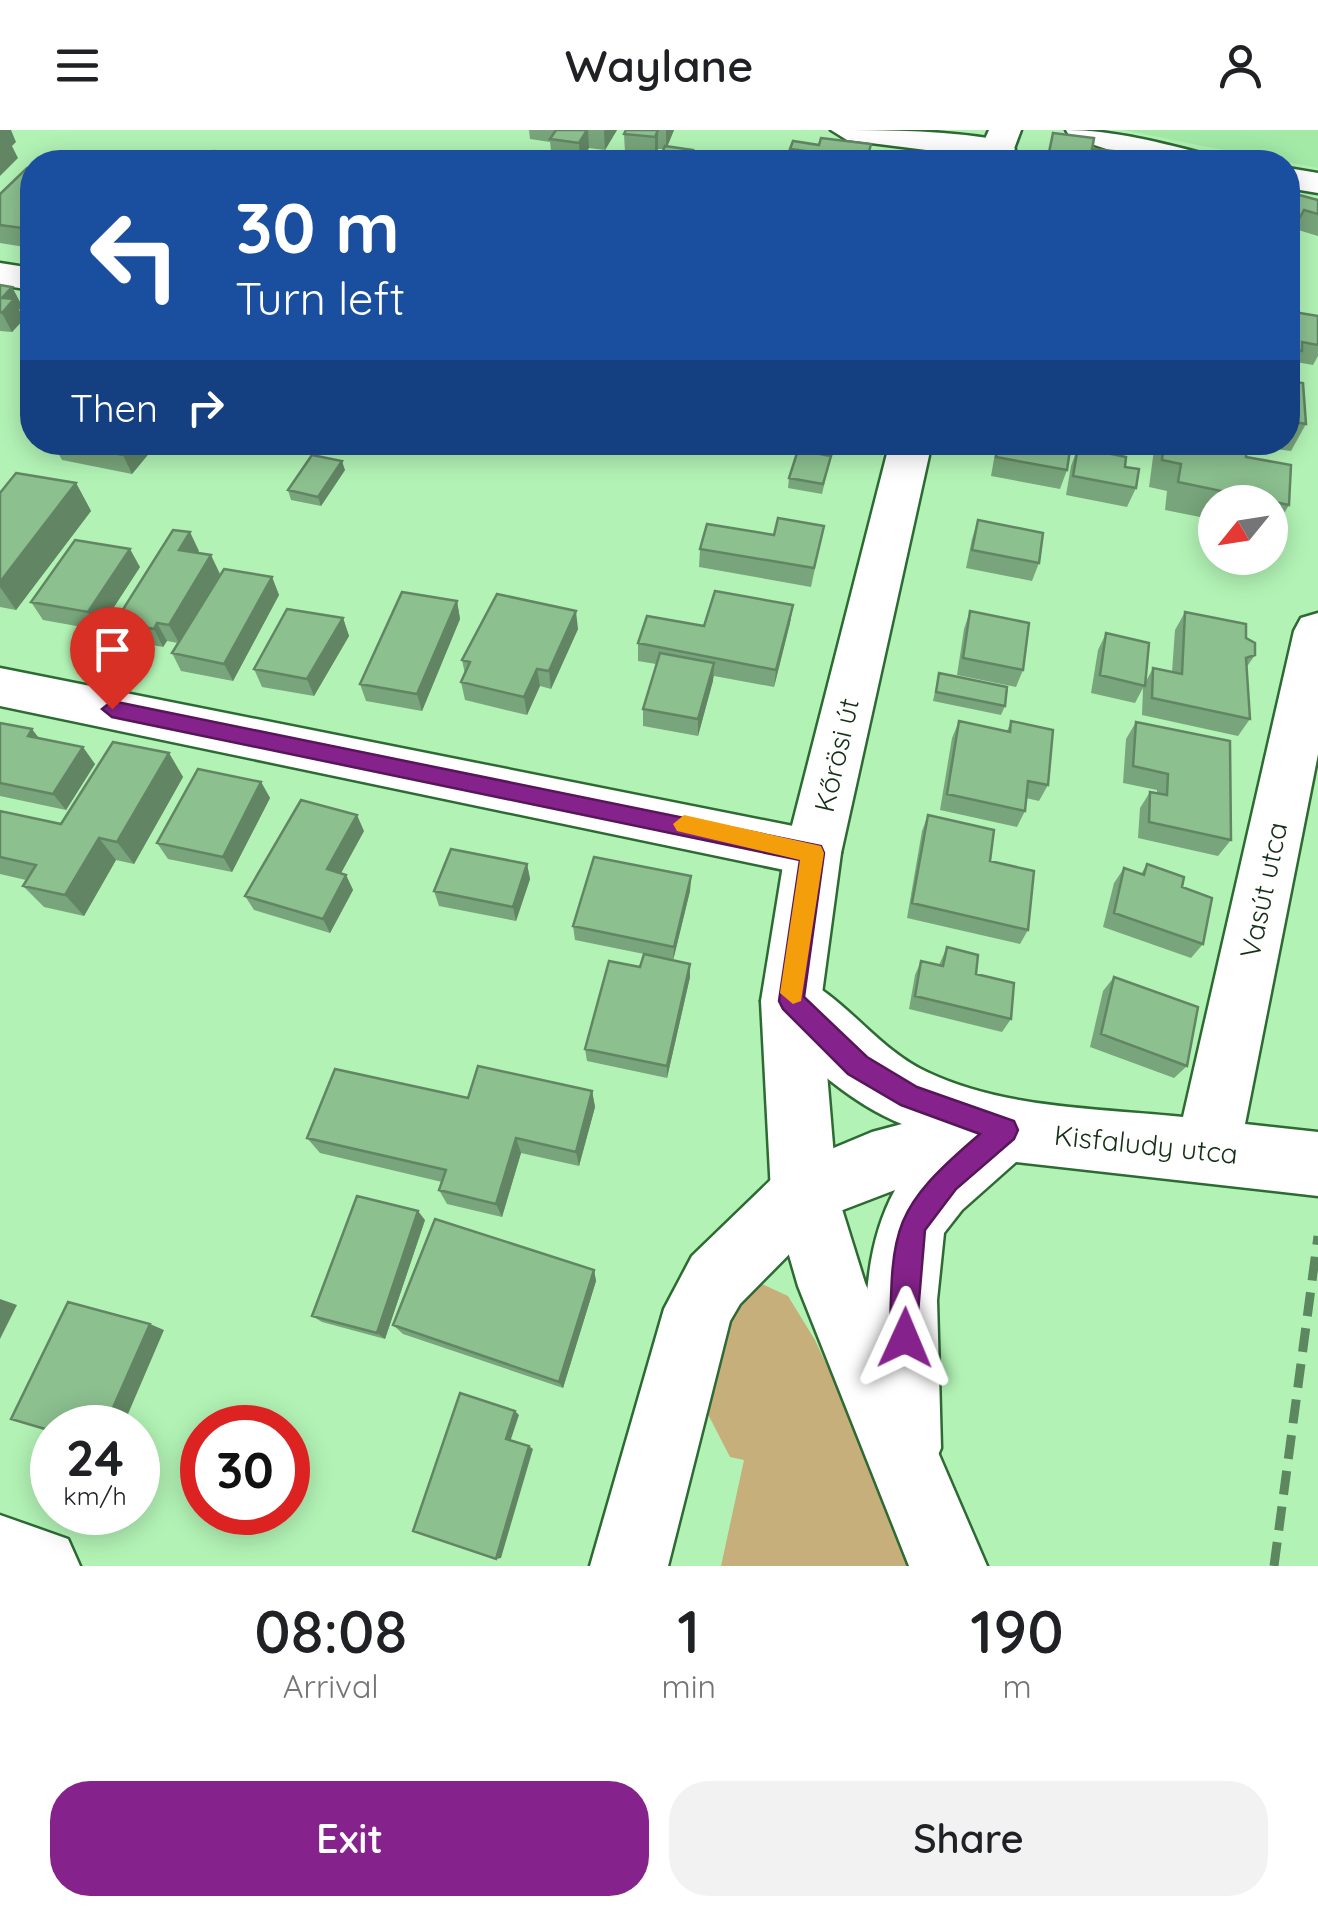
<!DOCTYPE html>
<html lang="en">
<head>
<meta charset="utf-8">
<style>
	:root { --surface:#fff; --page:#f2f2f2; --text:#202124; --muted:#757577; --accent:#86228b }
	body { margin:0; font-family:Quicksand,sans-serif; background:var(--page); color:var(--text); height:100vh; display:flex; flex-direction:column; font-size:38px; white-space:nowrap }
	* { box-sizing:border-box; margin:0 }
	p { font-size:32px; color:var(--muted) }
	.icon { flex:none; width:55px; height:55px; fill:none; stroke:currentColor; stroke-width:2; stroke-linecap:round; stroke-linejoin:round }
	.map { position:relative; height:1436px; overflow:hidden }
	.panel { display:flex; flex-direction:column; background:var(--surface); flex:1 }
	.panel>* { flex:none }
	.guide { position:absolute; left:20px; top:20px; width:1280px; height:305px; border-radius:40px; box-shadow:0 5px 25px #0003; background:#1a4fa0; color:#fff; overflow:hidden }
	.needle { width:65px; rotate:240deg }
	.tools { position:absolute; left:1198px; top:355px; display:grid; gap:20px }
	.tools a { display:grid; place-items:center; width:90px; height:90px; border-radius:50%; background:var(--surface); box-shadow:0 5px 25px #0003; font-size:50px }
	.speed { position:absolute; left:30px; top:1275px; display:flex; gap:20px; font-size:50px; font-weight:700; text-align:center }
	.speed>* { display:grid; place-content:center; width:130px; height:130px; border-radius:50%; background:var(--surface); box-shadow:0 5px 25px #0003; line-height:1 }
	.speed small { font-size:25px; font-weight:400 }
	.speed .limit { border:15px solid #d22; background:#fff; color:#111 }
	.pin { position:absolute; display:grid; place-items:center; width:85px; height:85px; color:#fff; margin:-102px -42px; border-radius:50% 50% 50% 0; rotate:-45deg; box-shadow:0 0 10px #0007 }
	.pin .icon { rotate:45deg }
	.me { position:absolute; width:110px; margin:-55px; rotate:1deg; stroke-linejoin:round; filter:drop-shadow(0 0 8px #0008) }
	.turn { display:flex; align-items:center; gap:35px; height:210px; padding:0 50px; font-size:45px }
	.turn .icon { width:130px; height:130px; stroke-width:2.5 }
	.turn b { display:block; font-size:70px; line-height:85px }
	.then { display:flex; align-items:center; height:95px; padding:0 50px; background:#0003; gap:20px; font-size:38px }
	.eta { display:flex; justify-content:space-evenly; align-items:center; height:170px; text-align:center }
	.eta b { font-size:60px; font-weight:600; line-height:70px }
	.primary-button { display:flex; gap:20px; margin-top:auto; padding:20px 50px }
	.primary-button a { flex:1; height:115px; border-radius:40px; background:var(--accent); color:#fff; font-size:40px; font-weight:600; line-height:115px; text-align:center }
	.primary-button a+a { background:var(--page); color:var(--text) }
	header { display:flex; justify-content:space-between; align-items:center; height:130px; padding:0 50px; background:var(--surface); font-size:45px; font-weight:600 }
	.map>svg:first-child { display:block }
	.built { fill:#a3eaa7 }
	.green { fill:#c7af7b }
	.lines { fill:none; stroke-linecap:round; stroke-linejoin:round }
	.minor-casing { stroke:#2d6a34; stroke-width:5 }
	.major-casing { stroke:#2d6a34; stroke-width:5 }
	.minor { fill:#fff; fill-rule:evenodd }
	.major { fill:#fff; fill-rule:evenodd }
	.rail { stroke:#5d885f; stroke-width:9; stroke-dasharray:24 12; stroke-linecap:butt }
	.wall { fill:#78a57b }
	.shaded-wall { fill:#628664 }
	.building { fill:#8cc08f; stroke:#628664; stroke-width:2.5 }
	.route { fill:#86228b; stroke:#57165a; stroke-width:2.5 }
	.slow { fill:#f59e0b }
	.labels { text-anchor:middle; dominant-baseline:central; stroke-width:8; stroke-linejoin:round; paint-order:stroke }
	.street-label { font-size:28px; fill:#152f17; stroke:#fff }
</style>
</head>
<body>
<header><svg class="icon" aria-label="menu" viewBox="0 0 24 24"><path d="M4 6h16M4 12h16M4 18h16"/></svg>Waylane<svg class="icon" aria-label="person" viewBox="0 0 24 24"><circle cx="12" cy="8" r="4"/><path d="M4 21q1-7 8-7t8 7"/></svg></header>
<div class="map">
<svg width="1318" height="1436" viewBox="0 0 1318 1436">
	<rect width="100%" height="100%" fill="#b2f3b5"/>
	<path class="built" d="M 1123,0 L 1318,0 L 1318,38 L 1203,16 Z"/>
	<path class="green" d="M 760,1153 L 788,1166 L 815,1210 L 860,1306 L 908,1436 L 721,1436 L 744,1330 L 730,1327 L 696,1261 L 718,1182 Z"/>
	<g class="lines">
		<defs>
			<path id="minor" d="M 831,0 C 890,0 951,0 1010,12 L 1015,19 L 1010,26 L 998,29 L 847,10 Z
				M 1066,0 C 1114,0 1161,13 1209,25 L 1214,32 L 1146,32 L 1070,7 Z
				M 1288,38 L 1318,43 L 1318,63 L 1288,58 Z
				M 0,133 L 32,138 L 32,160 L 0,155 Z
				M 1318,483 L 1318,624 L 1245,994 L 1318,1002 L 1318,1066 L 1016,1032 L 962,1080 L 944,1103 L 937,1170 L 941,1318 L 930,1344 L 904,1355 L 878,1344 L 867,1318 C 868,1234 853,1136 895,1060 L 827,1086 L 740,1174 L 730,1191 L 668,1436 L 590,1436 L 664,1179 L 692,1126 L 781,1040 L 872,1002 L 902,994 C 853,975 783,919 761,871 L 770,852 L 791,843 C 843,863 875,918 927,942 C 1005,979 1098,978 1183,987 L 1294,501 L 1301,488 Z
				M 0,538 L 813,700 L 833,706 L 841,723 L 833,740 L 813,746 L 0,576 Z
				M 0,1385 L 68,1409 L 80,1436 L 0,1436 Z"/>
			<path id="major" d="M 989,0 L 1021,0 L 1009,32 L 975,32 Z
				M 890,312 L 932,312 L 841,723 L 821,871 L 837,1063 L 865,1153 L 987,1436 L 909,1436 L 798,1156 L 771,1063 L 761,871 L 785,723 Z"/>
		</defs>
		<use href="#minor" class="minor-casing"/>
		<use href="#major" class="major-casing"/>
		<use href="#minor" class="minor"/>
		<use href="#major" class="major"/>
		<path class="rail" d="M 1274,1436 L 1318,1106"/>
	</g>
	<path class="wall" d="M 527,0 L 617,0 L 605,20 L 589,18 L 580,32 L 552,28 L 550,12 L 530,9 L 529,0 Z
		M 626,0 L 674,0 L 667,16 L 693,20 L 692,32 L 661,32 L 661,26 L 664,19 L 658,19 L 655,26 L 625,22 L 624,4 Z
		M 871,14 L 868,31 L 878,32 L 789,32 L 790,19 L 819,15 Z
		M 27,38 L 31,118 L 0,113 L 0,65 Z
		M 1288,62 L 1318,70 L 1318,106 L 1295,99 L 1290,107 L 1288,106 Z
		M 0,155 L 12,157 L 22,176 L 19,180 L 24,189 L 12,202 L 0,201 Z
		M 1288,181 L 1318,186 L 1318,226 L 1313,235 L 1296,232 L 1292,240 L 1288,239 Z
		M 1288,251 L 1306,294 L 1291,321 L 1247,315 L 1246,327 L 1289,375 L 1273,402 L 1270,402 L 1270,372 L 1215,372 L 1215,390 L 1165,380 L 1167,361 L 1149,357 L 1155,312 L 1288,312 Z
		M 52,312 L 147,312 L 151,321 L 132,344 L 62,330 Z
		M 690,312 L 760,312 L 756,325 L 690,315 Z
		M 997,312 L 1053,312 L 1052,316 L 1067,340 L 1060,359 L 991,346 Z
		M 1078,317 L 1125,337 L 1136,358 L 1127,377 L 1066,365 L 1071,336 Z
		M 831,326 L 822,364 L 788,358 L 789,348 Z
		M 345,340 L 321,376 L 291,370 L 288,360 Z
		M 76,353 L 91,381 L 16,480 L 0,477 L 0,363 Z
		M 978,390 L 1039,433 L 1032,451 L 966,438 L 972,409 Z
		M 824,396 L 811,457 L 699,437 L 700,419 Z
		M 199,421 L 197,423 L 220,444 L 192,490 L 272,447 L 279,465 L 233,551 L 181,541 L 172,523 L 178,513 L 167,511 L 163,517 L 125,510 L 115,492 Z
		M 140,437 L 99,500 L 43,490 L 31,472 Z
		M 457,471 L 460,489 L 422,581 L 366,571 L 360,554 Z
		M 793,475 L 790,493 L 774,557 L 714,546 L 698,606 L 643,596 L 643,579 L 656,534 L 638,531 L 638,513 Z
		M 970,481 L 1023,540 L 1016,557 L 957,545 L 964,499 Z
		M 1185,482 L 1246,508 L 1255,525 L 1246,538 L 1250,589 L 1238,606 L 1142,585 L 1143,558 L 1135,573 L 1091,563 L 1098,520 L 1106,503 L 1145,553 L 1153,538 L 1172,542 L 1175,500 Z
		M 343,488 L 349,506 L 314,566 L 262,557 L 254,539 Z
		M 578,499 L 551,559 L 540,556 L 527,585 L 465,570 L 461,552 L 465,544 L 462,530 Z
		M 939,543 L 1005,576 L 1001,585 L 933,571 Z
		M 959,591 L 1007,601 L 1011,591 L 1048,655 L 1039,671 L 1026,668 L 1025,681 L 1017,697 L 940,680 L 952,608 Z
		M 1136,592 L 1231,710 L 1218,726 L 1138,708 L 1140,678 L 1150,662 L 1157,663 L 1157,660 L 1123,653 L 1126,609 Z
		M 0,593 L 95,634 L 66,680 L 0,666 Z
		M 169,623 L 183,647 L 134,734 L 116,730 L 84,786 L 44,777 L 23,756 L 26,750 L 0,744 L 0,681 L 61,694 Z
		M 261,652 L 270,668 L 232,742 L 168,729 L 157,713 Z
		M 928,685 L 990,731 L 1028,800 L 1020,814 L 907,788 L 922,701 Z
		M 364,701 L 341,743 L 346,745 L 353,760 L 330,803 L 254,780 L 245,766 Z
		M 527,734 L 530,749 L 516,791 L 439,776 L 434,761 Z
		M 1147,734 L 1182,757 L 1203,814 L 1191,828 L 1103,797 L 1114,753 L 1124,738 L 1141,744 Z
		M 691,746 L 690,761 L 673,830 L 690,834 L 690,847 L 667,948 L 587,931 L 585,919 L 640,837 L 644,824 L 575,810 L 573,796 Z
		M 947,817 L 1011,889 L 1002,902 L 909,879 L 915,845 L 921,831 L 939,835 Z
		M 1114,847 L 1187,936 L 1174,948 L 1090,917 L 1103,861 Z
		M 592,961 L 595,977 L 579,1036 L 521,1023 L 502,1087 L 447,1074 L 439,1060 L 442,1052 L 320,1023 L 307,1008 L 468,968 Z
		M 425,1090 L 385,1209 L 322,1192 L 312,1186 Z
		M 594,1140 L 596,1151 L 563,1258 L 403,1204 L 393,1195 Z"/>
	<path class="shaded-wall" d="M 0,0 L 11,0 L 16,12 L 12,16 L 18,28 L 0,46 Z
		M 588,0 L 589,18 L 580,32 L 579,13 Z
		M 605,0 L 617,0 L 605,20 L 604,1 Z
		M 658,0 L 658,19 L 655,26 L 655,7 Z
		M 666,0 L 674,0 L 666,20 Z
		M 32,87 L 32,116 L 31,118 L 22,98 Z
		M 12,157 L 22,176 L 19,180 L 24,189 L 12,202 L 2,183 L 2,168 Z
		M 133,312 L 147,312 L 151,321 L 132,344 L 123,325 Z
		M 342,331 L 345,340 L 321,376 L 318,367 Z
		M 76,353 L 91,381 L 16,480 L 0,457 L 0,452 Z
		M 190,402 L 199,421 L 188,439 L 179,420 Z
		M 130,419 L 140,437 L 99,500 L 88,482 Z
		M 211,425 L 220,444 L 179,513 L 169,495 Z
		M 272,447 L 279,465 L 233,551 L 224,534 Z
		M 457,471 L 460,489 L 422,581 L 417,564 Z
		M 793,475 L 790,493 L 774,557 L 776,540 Z
		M 576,481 L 578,499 L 551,559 L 549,541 Z
		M 343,488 L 349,506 L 314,566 L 307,549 Z
		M 157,493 L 167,511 L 163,517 L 154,499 Z
		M 714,533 L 713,551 L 698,606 L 698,589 Z
		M 537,539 L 540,556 L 527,585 L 524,567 Z
		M 32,599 L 45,616 L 28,606 Z
		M 83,617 L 95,634 L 66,680 L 53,664 Z
		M 169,623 L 183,647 L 134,734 L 117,712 Z
		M 261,652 L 270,668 L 232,742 L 223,727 Z
		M 357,685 L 364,701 L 335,754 L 327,739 Z
		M 99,708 L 116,730 L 84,786 L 65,765 Z
		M 527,734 L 530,749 L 516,791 L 513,777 Z
		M 346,745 L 353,760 L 330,803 L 323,789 Z
		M 691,746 L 690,761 L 673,831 L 674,817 Z
		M 690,834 L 690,847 L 667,948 L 667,936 Z
		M 592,961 L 595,977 L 579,1036 L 576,1022 Z
		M 516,1008 L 521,1023 L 502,1087 L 496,1074 Z
		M 418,1081 L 425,1090 L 385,1209 L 377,1203 Z
		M 594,1140 L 596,1151 L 563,1258 L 559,1252 Z
		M 0,1169 L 17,1175 L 0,1209 Z
		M 150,1194 L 164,1200 L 122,1298 L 104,1298 Z
		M 515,1281 L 519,1285 L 510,1312 L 506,1309 Z
		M 529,1316 L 533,1319 L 501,1428 L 496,1429 Z"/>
	<path class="building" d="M 556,0 L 587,0 L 579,13 L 550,9 Z
		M 626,0 L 658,0 L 655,7 L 624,4 Z
		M 1053,3 L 1094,8 L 1090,32 L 1047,32 Z
		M 821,8 L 871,14 L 867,29 L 790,19 L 793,11 L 819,15 Z
		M 665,16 L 693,20 L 689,30 L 661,26 Z
		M 1092,19 L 1132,23 L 1132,32 L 1091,32 Z
		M 214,21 L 267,29 L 264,32 L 204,32 Z
		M 1160,22 L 1209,29 L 1208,32 L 1159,32 Z
		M 27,38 L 32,39 L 32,60 L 26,66 L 32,67 L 32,87 L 22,98 L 0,95 L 0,64 Z
		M 1288,62 L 1318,70 L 1318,84 L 1304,80 L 1300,87 L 1288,84 Z
		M 0,155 L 12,157 L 2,168 L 14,169 L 2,183 L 0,182 Z
		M 1288,181 L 1318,186 L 1318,215 L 1302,212 L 1302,221 L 1288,218 Z
		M 1288,251 L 1303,253 L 1306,294 L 1288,291 Z
		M 61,312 L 133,312 L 123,325 Z
		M 999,312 L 1053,312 L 1052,316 L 1070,320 L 1067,340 L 996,327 Z
		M 1164,312 L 1247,312 L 1246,327 L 1291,335 L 1289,375 L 1178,352 L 1181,334 L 1162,330 Z
		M 1078,317 L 1126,327 L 1125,337 L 1139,339 L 1136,358 L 1073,346 Z
		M 798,320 L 831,326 L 823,354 L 789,348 Z
		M 312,325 L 342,331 L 318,367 L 288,360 Z
		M 16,343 L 76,353 L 0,452 L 0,363 Z
		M 778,388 L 824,396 L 814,438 L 700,419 L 707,394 L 774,405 Z
		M 978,390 L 1043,403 L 1039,433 L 972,420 Z
		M 173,400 L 190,402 L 179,420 L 211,425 L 169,495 L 157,493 L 154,499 L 115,492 Z
		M 75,410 L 130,419 L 88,482 L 31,472 Z
		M 224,439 L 272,447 L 224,534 L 172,523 Z
		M 715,461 L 793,475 L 776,540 L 638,513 L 647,486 L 704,496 Z
		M 402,462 L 457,471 L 417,564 L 360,554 Z
		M 497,464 L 576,481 L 549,541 L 537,539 L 524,567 L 461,552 L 470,532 L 462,530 Z
		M 287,479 L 343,488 L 307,549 L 254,539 Z
		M 970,481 L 1029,493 L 1023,540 L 963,528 Z
		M 1185,482 L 1246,494 L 1246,508 L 1255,513 L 1255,525 L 1246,528 L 1250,589 L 1152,568 L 1153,538 L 1182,544 Z
		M 1106,503 L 1149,513 L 1145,556 L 1100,545 Z
		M 660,523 L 714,533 L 698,589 L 643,579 Z
		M 939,543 L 1007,557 L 1005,576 L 936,562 Z
		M 959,591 L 1010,602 L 1011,591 L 1053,600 L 1048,655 L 1028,651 L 1025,681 L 947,664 Z
		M 1136,592 L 1230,611 L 1231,710 L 1149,692 L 1150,662 L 1167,665 L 1168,644 L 1133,636 Z
		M 0,593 L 32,599 L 28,606 L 83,617 L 53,664 L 0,653 Z
		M 113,612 L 169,623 L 117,712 L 99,708 L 65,765 L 23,756 L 36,735 L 0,727 L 0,681 L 61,694 Z
		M 198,639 L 261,652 L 223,727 L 157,713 Z
		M 301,670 L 357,685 L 327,739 L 346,745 L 323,789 L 245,766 Z
		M 928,685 L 994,700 L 990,731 L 1034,741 L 1028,800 L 912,773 Z
		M 451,719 L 527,734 L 513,777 L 434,761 Z
		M 594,727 L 691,746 L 674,817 L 573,796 Z
		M 1147,734 L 1184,747 L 1182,757 L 1212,768 L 1203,814 L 1114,783 L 1124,738 L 1144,745 Z
		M 947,817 L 978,825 L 976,844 L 1014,853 L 1011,889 L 915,866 L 921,831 L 943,836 Z
		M 644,824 L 690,834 L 667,936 L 585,919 L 609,831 L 640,837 Z
		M 1114,847 L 1198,877 L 1187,936 L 1101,904 Z
		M 478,936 L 592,961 L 576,1022 L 516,1008 L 496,1074 L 439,1060 L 446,1040 L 307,1008 L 335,939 L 468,968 Z
		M 357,1066 L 418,1081 L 377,1203 L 312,1186 Z
		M 435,1089 L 594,1140 L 559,1252 L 393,1195 Z
		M 68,1172 L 150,1194 L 104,1298 L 52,1298 L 52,1301 L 11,1289 Z
		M 460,1263 L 515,1281 L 506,1309 L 529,1316 L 496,1429 L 413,1401 Z"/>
	<path class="route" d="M 112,571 L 821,716 L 824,723 L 804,867 L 867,927 L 917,957 L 1014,991 L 1018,1000 L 1014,1009 L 956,1059 L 925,1100 L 915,1218 L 905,1222 L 895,1218 L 890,1208 C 892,1096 892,1079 980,1004 L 901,975 L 848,944 L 783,879 L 779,871 L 800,730 L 112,587 L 102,579 Z"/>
	<path class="slow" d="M 684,685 L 821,716 L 824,723 L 801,871 L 793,874 L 780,863 L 800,730 L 677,701 L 673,694 Z"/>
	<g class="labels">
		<g class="street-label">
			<text transform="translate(836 625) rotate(-77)">Kőrösi út</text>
			<text transform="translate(1263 760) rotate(-78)">Vasút utca</text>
			<text transform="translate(1146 1014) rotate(6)">Kisfaludy utca</text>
		</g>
	</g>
</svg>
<div class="tools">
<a><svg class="needle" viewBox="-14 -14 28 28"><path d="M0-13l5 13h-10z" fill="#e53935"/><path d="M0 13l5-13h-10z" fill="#757577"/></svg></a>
</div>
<div class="speed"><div>24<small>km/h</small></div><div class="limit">30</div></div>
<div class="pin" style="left:112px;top:579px;background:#d93025"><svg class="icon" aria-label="arrive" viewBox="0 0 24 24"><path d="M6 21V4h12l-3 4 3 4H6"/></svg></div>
<svg class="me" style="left:905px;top:1208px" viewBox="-20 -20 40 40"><path d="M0-17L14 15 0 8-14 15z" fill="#86228b" stroke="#fff" stroke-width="4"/></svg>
<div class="guide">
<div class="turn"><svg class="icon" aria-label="left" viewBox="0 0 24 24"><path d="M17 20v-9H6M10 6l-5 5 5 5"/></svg><div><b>30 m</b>Turn left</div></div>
<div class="then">Then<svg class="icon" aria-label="right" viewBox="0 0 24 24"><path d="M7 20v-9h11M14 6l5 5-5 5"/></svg></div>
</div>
</div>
<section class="panel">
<div class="eta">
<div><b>08:08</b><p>Arrival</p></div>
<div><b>1</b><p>min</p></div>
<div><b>190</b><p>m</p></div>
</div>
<div class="primary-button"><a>Exit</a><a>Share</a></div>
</section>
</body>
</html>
